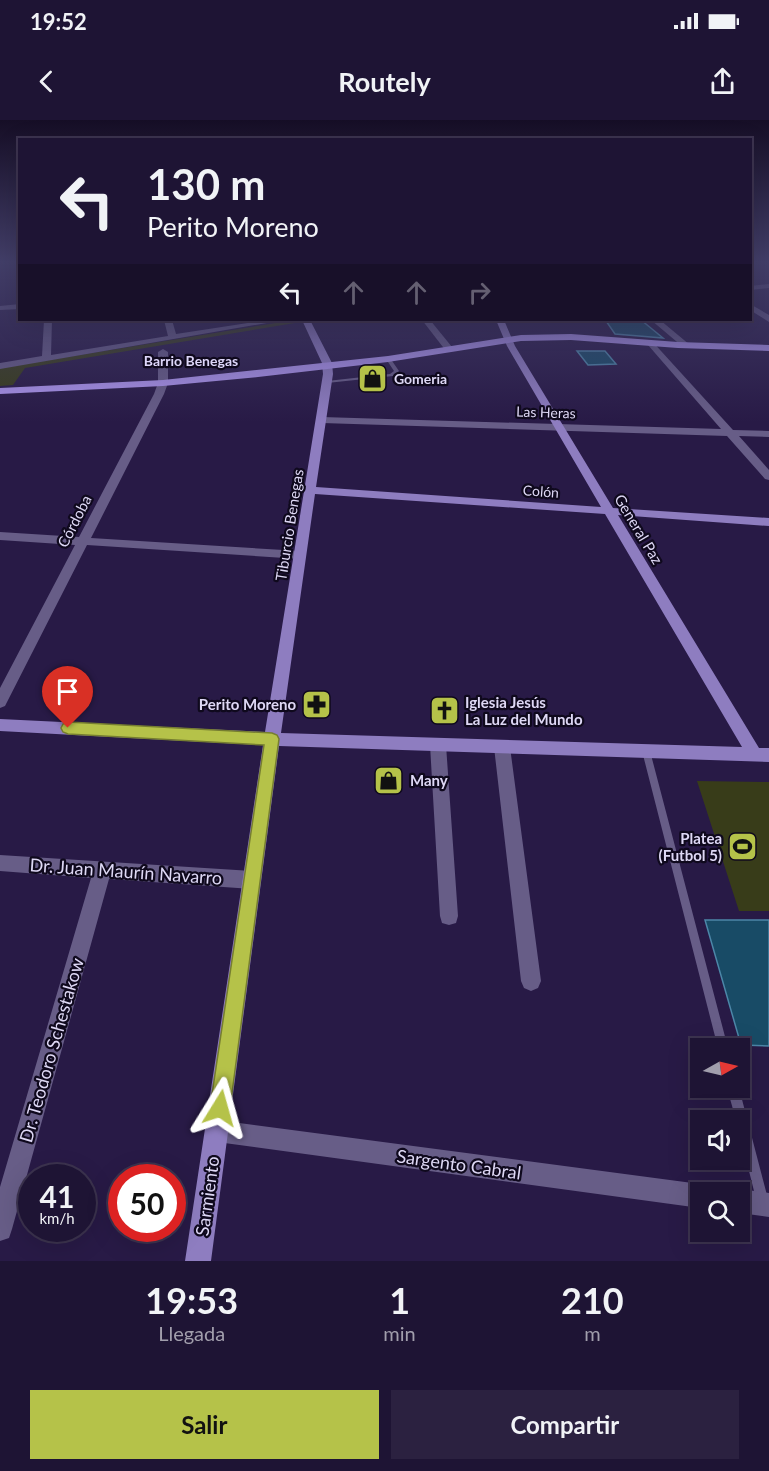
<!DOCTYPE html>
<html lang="es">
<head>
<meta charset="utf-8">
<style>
	:root { --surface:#1e1434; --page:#2b2140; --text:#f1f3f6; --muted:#a19eac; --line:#3c334f; --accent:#b5c249 }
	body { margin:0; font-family:Lato,sans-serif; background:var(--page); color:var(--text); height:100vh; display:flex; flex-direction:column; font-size:22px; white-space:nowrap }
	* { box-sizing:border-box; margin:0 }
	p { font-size:20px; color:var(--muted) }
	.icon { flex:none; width:33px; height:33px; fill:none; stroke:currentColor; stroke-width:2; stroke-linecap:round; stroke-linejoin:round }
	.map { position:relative; height:1141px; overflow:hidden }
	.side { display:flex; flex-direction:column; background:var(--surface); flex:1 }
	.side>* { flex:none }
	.top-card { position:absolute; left:18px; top:18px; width:734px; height:183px; border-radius:0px; box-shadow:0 6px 24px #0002,0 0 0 2px var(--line); background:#1e1434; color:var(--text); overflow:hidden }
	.needle { width:39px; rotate:82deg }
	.tools { position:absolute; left:690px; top:918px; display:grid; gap:12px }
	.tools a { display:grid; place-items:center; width:60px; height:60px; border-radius:0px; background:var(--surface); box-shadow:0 6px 24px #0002,0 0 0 2px var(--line); font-size:30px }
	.speed { position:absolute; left:18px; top:1044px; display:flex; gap:12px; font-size:30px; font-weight:700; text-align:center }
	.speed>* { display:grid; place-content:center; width:78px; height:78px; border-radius:50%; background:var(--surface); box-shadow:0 6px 24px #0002,0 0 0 2px var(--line); line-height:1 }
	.speed small { font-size:15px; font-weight:400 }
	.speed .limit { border:9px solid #d22; background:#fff; color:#111 }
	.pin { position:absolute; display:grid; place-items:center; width:51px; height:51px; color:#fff; margin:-62px -26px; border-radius:50% 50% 50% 0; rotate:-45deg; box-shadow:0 0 6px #0007 }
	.pin .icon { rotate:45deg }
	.me { position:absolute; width:66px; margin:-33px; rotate:8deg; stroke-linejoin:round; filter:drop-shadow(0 0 4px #0008) }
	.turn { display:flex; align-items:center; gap:21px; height:126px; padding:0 30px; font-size:27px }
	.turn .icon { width:78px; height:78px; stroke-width:2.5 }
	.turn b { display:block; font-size:42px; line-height:51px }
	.lanes { display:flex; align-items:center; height:57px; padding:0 30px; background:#0003; justify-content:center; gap:30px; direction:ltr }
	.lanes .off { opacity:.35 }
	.eta { display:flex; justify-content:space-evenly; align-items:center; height:102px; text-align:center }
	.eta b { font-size:36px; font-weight:700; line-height:42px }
	.cta { display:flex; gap:12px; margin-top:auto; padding:12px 30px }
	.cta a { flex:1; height:69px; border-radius:0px; background:var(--accent); color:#111; font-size:24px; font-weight:700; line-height:69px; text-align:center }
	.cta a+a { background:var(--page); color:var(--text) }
	.status { display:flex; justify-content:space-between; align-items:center; height:42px; padding:0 30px; background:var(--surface); direction:ltr }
	.status svg { height:16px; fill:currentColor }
	header { display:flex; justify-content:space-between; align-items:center; height:78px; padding:0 30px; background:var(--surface); font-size:27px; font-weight:700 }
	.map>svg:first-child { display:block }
	.green { fill:#383c19 }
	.building { fill:#184b66; stroke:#4c87a8; stroke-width:1.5 }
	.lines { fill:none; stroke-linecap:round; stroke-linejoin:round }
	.lane { fill:#675d87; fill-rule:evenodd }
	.street { fill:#675d87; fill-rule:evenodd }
	.secondary { fill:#8e7dc0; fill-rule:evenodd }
	.primary { fill:#ac95ec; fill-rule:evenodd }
	.route { fill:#b5c249; stroke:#767e2f; stroke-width:1.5 }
	.labels { text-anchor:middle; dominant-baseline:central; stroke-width:4.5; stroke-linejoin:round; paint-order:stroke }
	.far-neighbourhood-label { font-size:14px; font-weight:bold; fill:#ded7fa; stroke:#0f091d }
	.far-poi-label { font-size:14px; font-weight:bold; fill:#ded8f5; stroke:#0f091d; text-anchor:start }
	.far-street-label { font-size:14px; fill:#ded8f5; stroke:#0f091d }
	.street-label { font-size:15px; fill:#ded8f5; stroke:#0f091d }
	.poi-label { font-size:15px; font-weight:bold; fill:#ded8f5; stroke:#0f091d; text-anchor:start }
	.near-street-label { font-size:18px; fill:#ded8f5; stroke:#0f091d }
</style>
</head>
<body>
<div class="status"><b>19:52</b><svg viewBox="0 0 49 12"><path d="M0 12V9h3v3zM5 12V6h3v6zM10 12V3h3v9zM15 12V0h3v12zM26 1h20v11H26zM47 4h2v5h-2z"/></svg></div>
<header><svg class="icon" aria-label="back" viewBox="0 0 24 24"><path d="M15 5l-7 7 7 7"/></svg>Routely<svg class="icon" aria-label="share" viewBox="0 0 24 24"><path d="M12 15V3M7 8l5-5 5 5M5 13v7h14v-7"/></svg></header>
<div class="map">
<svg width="769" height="1141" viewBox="0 0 769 1141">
	<rect width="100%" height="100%" fill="#281a46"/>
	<path class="green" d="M 294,200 L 295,203 L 25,248 L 13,265 L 0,266 L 0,248 Z
		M 697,661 L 769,662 L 769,791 L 739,791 Z"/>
	<path class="building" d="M 621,200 L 641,200 L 663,218 L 615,214 L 606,201 Z
		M 577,231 L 605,231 L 616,244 L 588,245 Z
		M 705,800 L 769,800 L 769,926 L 741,925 Z"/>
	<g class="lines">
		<path class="lane" d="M 386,238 L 390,238 L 399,251 L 393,256 L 327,263 L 325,262 L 327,261 L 390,254 L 394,251 L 386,239 Z
			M 646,628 L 649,629 L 650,631 L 728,928 L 718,928 L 642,631 L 643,629 Z
			M 727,968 L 739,968 L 768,1079 L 766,1083 L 762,1085 L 758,1083 L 756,1079 L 740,1015 L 740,1000 L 736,1000 Z"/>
		<path class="street" d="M 769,164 L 769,168 L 750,170 L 750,166 Z
			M 20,184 L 20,189 L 0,190 L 0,186 Z
			M 750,184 L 769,195 L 769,202 L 750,190 Z
			M 44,200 L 52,200 L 51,235 L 168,216 L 164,200 L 172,200 L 176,214 L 268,200 L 284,200 L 0,249 L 0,243 L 42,236 Z
			M 422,200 L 430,200 L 452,227 L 452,231 L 446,231 Z
			M 651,200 L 660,200 L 690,225 L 683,227 Z
			M 651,220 L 733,310 L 769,311 L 769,317 L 739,316 L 769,350 L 769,360 L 765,359 L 727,316 L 322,303 L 317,300 L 322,297 L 721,309 L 648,225 L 647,223 Z
			M 163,229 L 168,232 L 168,263 L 164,274 L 91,418 L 300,431 L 306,435 L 300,439 L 87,425 L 5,586 L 0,588 L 0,568 L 75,425 L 0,420 L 0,412 L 79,417 L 154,274 L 158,263 L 158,232 Z
			M 438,618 L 444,620 L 446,625 L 458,796 L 456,803 L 449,805 L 442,803 L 440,796 L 430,625 L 432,620 Z
			M 502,620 L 508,622 L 510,627 L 541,861 L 538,868 L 531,871 L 524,868 L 521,861 L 494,627 L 496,622 Z
			M 0,735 L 252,751 L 258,754 L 261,760 L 258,766 L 252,769 L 109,759 L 12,1109 L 9,1118 L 0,1121 L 0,1067 L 91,758 L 0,751 Z
			M 217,1000 L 700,1064 L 708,1068 L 711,1072 L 700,1072 L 700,1088 L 217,1022 L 209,1019 L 206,1011 L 209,1003 Z
			M 740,1069 L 769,1073 L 769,1097 L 740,1093 L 740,1072 L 732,1072 Z"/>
		<path class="secondary" d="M 302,200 L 310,200 L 332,243 L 333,254 L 316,367 L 601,387 L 507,226 L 496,200 L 504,200 L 515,226 L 613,388 L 769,398 L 769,406 L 618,395 L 759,628 L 769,628 L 769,642 L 279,626 L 211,1141 L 185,1141 L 263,625 L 0,611 L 0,599 L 265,612 L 323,254 L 322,243 ZM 315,374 L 605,394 L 742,627 L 281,613 Z"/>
		<path class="primary" d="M 571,214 L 678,222 L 769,225 L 769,231 L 678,228 L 571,220 L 521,221 L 388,242 L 258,257 L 163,266 L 0,274 L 0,268 L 163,260 L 388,236 L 521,215 Z"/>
	</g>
	<linearGradient id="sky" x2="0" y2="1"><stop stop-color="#160e26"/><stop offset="0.47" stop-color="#423e68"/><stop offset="1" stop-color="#423e68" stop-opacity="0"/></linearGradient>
	<rect width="769" height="302" fill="url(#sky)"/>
	<path class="route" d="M 68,602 L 272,613 L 277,615 L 279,619 L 230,988 L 227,996 L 220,999 L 213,996 L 210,988 L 264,625 L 68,614 L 63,612 L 61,608 L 63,604 Z"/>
	<defs>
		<symbol id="shop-square" viewBox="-11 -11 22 22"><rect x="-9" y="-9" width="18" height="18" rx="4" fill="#b5c249" stroke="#0f091d"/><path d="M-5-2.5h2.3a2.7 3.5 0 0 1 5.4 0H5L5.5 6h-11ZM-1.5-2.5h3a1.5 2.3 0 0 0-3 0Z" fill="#111"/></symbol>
		<symbol id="pharmacy-square" viewBox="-11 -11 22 22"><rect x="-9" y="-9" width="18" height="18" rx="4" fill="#b5c249" stroke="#0f091d"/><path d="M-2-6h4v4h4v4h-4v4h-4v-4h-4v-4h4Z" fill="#111"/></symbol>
		<symbol id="church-square" viewBox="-11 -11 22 22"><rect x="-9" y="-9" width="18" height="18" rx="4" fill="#b5c249" stroke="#0f091d"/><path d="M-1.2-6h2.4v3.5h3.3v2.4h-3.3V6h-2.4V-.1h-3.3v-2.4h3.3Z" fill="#111"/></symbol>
		<symbol id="stadium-square" viewBox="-11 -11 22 22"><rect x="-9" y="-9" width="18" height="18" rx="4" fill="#b5c249" stroke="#0f091d"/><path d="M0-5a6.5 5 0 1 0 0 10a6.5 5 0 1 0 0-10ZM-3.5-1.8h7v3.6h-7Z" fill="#111"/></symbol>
	</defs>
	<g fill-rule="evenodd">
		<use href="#shop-square" x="356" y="242" width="33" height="33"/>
		<use href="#pharmacy-square" x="300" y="568" width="33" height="33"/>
		<use href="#church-square" x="428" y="574" width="33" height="33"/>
		<use href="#shop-square" x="372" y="644" width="33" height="33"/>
		<use href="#stadium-square" x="726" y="710" width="33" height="33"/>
	</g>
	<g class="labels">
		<g class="far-neighbourhood-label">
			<text x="191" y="240">Barrio Benegas</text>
		</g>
		<g class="far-poi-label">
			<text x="394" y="258">Gomeria</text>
		</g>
		<g class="far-street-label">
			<text transform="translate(546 292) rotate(2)">Las Heras</text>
			<text transform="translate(541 371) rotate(4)">Colón</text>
		</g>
		<g class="street-label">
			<text transform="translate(74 401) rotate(-63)">Córdoba</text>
			<text transform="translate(289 405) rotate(-81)">Tiburcio Benegas</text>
			<text transform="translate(639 409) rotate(59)">General Paz</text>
		</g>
		<g class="poi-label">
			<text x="465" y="582">Iglesia Jesús<tspan x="465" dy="17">La Luz del Mundo</tspan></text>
			<text x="296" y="584" text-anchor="end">Perito Moreno</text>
			<text x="410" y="660">Many</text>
			<text x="722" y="718" text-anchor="end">Platea<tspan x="722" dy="17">(Futbol 5)</tspan></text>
		</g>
		<g class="near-street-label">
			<text transform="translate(126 751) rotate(4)">Dr. Juan Maurín Navarro</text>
			<text transform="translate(51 930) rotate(-74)">Dr. Teodoro Schestakow</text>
			<text transform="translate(459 1044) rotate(8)">Sargento Cabral</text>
			<text transform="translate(207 1076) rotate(-82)">Sarmiento</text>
		</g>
	</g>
</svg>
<div class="tools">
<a><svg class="needle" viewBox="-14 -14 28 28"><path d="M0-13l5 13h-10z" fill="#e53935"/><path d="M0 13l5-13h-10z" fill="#a19eac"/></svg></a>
<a><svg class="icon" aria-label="sound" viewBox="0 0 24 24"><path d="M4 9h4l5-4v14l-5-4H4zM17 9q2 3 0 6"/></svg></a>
<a><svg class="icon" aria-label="search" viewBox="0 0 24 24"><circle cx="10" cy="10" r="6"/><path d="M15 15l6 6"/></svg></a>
</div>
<div class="speed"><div>41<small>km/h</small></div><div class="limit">50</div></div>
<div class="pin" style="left:68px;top:608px;background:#d93025"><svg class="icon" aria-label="arrive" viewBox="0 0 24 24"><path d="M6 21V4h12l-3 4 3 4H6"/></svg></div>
<svg class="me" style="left:220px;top:988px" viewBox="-20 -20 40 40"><path d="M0-17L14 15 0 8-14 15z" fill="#b5c249" stroke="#fff" stroke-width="4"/></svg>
<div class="top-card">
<div class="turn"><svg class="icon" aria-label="left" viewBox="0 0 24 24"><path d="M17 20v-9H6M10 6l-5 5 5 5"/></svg><div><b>130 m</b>Perito Moreno</div></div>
<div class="lanes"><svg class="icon" aria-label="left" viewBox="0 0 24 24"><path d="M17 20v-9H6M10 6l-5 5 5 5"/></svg><svg class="icon off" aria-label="ahead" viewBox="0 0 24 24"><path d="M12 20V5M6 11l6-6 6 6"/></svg><svg class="icon off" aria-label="ahead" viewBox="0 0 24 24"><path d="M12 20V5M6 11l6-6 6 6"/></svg><svg class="icon off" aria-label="right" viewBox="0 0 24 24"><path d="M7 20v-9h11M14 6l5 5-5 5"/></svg></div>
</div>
</div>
<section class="side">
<div class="eta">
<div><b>19:53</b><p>Llegada</p></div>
<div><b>1</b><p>min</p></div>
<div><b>210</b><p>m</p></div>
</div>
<div class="cta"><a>Salir</a><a>Compartir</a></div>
</section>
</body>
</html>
